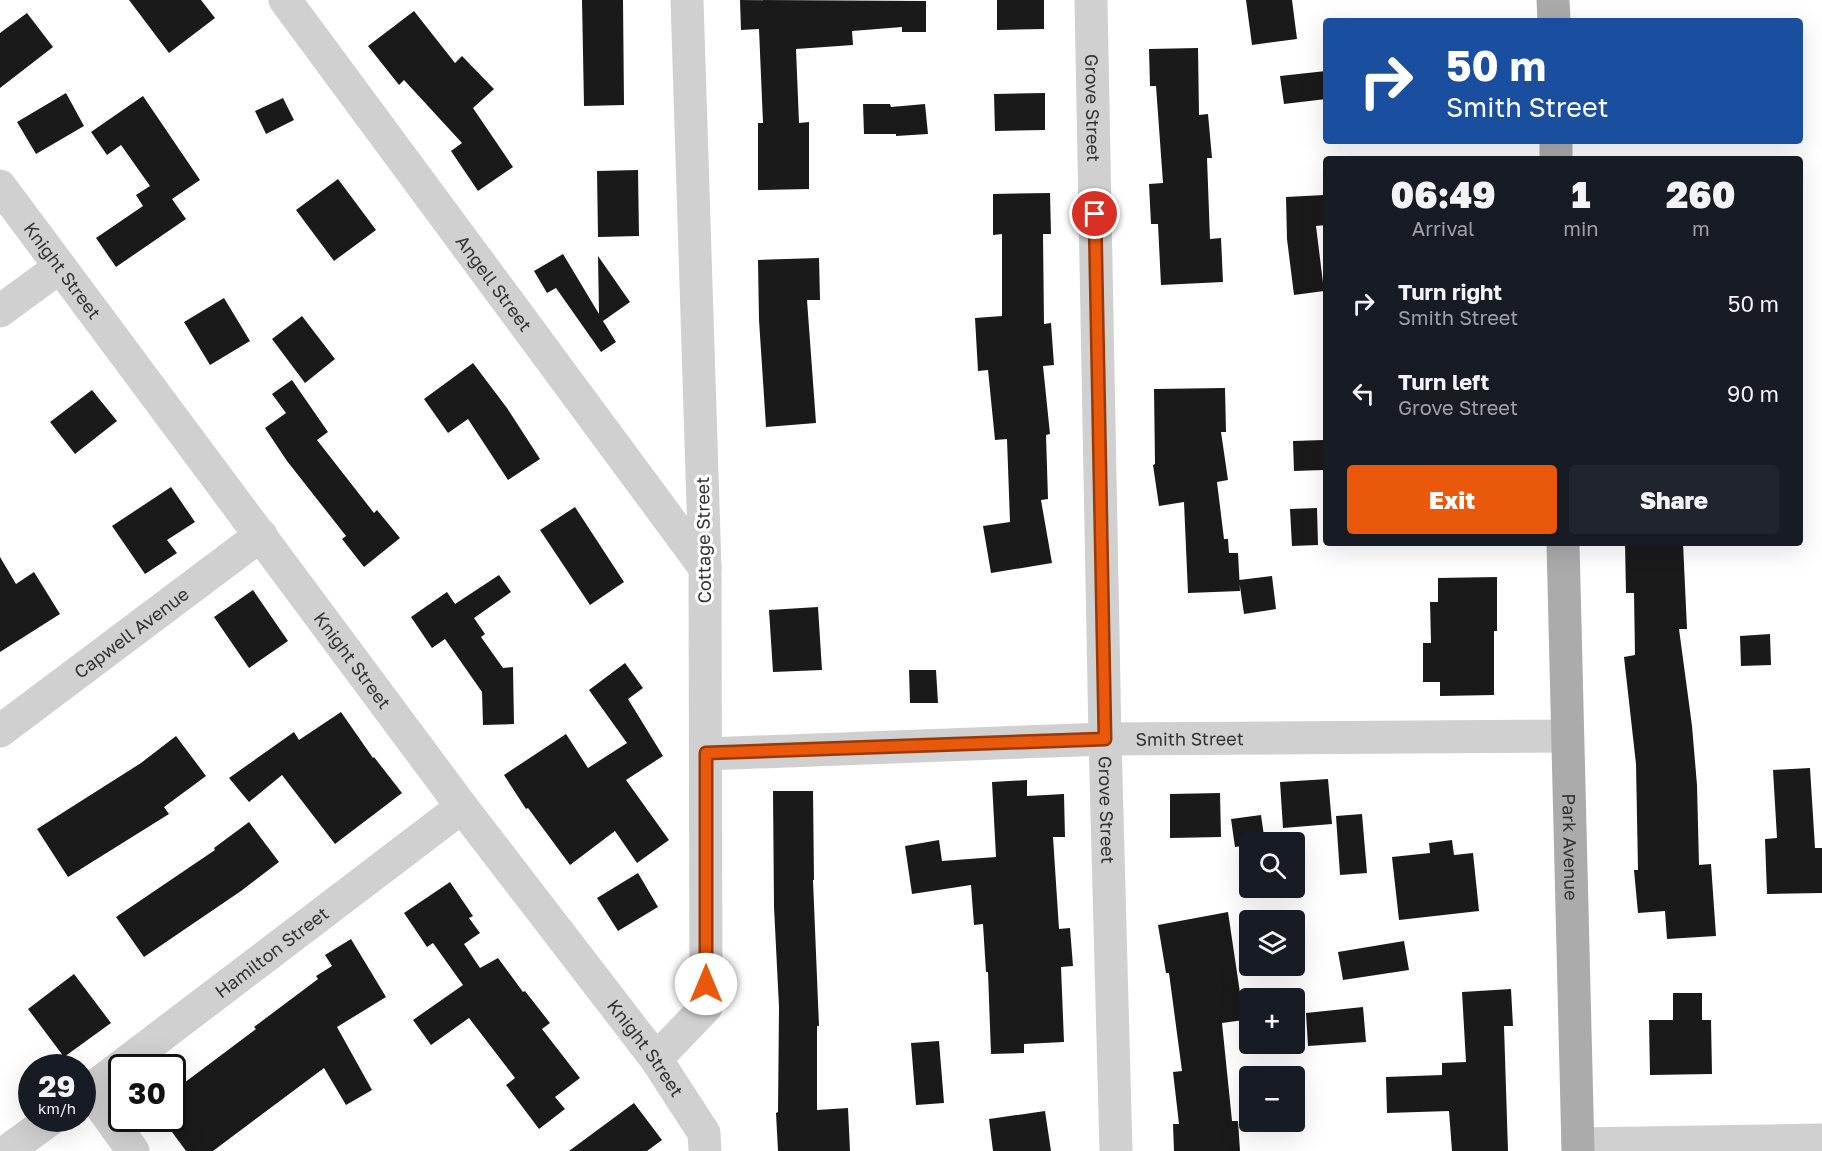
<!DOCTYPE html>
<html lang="en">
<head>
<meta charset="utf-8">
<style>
	:root { --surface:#171b24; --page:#20242c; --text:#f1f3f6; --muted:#9ea1a6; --accent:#ea580c }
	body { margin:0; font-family:"Golos Text",sans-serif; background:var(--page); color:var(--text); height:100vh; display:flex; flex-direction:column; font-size:22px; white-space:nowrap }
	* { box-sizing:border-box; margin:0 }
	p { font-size:20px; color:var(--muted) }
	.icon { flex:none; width:33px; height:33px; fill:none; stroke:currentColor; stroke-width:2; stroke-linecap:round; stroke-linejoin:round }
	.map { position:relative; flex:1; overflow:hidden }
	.sheet { position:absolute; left:1323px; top:156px; width:480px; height:390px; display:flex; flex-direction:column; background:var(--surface); border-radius:6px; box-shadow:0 6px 24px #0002 }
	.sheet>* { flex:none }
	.top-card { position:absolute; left:1323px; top:18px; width:480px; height:126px; border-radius:6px; box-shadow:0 6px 24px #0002; background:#1a4fa0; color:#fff; overflow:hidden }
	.controls { position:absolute; left:1239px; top:832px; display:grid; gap:12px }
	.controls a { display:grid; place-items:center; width:66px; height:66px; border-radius:6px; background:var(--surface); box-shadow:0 6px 24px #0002; font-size:30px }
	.speed { position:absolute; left:18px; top:1054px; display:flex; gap:12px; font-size:30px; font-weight:700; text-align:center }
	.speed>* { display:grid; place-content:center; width:78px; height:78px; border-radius:50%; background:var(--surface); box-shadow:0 6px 24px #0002; line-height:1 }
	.speed small { font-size:15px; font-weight:400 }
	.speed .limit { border:3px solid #111; border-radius:9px; background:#fff; color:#111 }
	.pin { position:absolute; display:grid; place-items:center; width:51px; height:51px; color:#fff; margin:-26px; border:3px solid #fff; border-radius:50%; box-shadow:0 2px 6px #0007 }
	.me { position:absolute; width:66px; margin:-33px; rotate:0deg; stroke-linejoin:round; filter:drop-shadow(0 0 4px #0008) }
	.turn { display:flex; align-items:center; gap:21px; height:126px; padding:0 24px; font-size:27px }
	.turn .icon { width:78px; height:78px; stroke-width:2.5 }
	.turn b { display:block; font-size:42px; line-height:51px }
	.eta { display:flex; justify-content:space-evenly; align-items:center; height:102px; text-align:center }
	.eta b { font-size:36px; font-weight:800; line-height:42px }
	.action { display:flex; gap:12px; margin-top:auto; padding:12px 24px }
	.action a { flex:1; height:69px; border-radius:6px; background:var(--accent); color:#fff; font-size:24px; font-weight:800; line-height:69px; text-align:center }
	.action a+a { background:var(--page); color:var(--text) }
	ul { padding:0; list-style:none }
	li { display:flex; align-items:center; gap:18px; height:90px; padding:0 24px }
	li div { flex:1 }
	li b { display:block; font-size:22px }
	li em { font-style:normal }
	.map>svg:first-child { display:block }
	.building { fill:#1a1a1a }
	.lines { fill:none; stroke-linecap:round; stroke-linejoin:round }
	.minor { stroke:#d0d0d0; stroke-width:33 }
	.major { stroke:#ababab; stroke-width:33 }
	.route-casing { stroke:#983908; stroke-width:15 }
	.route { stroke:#ea580c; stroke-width:10 }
	.labels { text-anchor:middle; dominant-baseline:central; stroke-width:6; stroke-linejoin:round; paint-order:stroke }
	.street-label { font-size:18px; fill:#333; stroke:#fff }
</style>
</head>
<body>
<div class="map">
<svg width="1822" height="1151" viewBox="0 0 1822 1151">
	<rect width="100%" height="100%" fill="#fff"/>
	<path class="building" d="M 129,0 L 201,0 L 215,18 L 169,53 Z
		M 582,0 L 623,0 L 624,105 L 584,106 Z
		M 740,0 L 926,1 L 926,32 L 902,32 L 902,27 L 852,31 L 853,45 L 796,49 L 799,123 L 809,122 L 809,189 L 758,190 L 758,123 L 763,123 L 759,29 L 741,30 Z
		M 997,0 L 1044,0 L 1044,29 L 997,30 Z
		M 1246,0 L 1292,0 L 1297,39 L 1252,45 Z
		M 414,11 L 455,63 L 462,56 L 494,89 L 473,108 L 513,167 L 478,191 L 451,151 L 462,143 L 404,80 L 399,85 L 368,46 Z
		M 27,13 L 53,47 L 0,88 L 0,33 Z
		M 1198,48 L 1199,115 L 1208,114 L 1212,158 L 1207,158 L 1210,239 L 1221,238 L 1223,282 L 1161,285 L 1158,224 L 1151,224 L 1149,184 L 1163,183 L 1156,86 L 1150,86 L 1149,49 Z
		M 1326,71 L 1326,99 L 1284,104 L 1280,76 Z
		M 66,93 L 84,126 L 36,154 L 17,122 Z
		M 1045,93 L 1045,130 L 995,131 L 994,94 Z
		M 143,96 L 200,180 L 172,199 L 186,219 L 116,267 L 96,238 L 143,206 L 136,195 L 150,186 L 121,145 L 107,155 L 91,132 Z
		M 283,98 L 294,120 L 266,134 L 255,111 Z
		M 863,104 L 890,104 L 891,107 L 925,104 L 928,134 L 896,136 L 896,134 L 864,134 Z
		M 638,170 L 639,236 L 598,237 L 597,171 Z
		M 338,179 L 376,230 L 334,261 L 296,210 Z
		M 1050,193 L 1051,234 L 1043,234 L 1044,324 L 1051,323 L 1054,365 L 1043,366 L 1050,434 L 1046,435 L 1048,499 L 1041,500 L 1052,563 L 991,573 L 983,526 L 1010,522 L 1007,439 L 995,440 L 988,370 L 978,371 L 975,318 L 1002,316 L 1002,234 L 993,235 L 993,194 Z
		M 1324,195 L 1326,225 L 1316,226 L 1324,291 L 1294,295 L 1287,239 L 1286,197 Z
		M 563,254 L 599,314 L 598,256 L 630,302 L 603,321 L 616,342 L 601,352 L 556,288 L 547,293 L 534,271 Z
		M 819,258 L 820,300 L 807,300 L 816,423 L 766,427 L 759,320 L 758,260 Z
		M 224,298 L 250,341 L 210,365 L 184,322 Z
		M 302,316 L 335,359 L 305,383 L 272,339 Z
		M 473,363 L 507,408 L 540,459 L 508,480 L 468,419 L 448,433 L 424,399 Z
		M 292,380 L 328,432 L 317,440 L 374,513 L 377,510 L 400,538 L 364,567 L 342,539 L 346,536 L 287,461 L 265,428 L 286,413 L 272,394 Z
		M 1225,388 L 1226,432 L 1221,432 L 1228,480 L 1217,482 L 1224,539 L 1228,539 L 1229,553 L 1238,553 L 1240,591 L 1188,593 L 1184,502 L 1159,506 L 1153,465 L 1155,464 L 1154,389 Z
		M 92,390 L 117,421 L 75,454 L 50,422 Z
		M 1324,440 L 1324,470 L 1294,471 L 1293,441 Z
		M 171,487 L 195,522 L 167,540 L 177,553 L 145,574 L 112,526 Z
		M 575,507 L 624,582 L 590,605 L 540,530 Z
		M 1317,508 L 1318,545 L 1292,546 L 1290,509 Z
		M 1625,543 L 1683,543 L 1687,629 L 1679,629 L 1692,726 L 1697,785 L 1699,865 L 1711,864 L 1716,936 L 1667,939 L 1665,911 L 1638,913 L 1634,870 L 1638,870 L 1636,764 L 1624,657 L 1635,655 L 1634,593 L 1626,593 Z
		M 0,557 L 16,584 L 34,572 L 60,614 L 0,652 Z
		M 499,575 L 511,592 L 474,618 L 485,634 L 481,637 L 503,668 L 513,667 L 514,724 L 483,725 L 482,692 L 445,639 L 432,648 L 411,617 L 447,592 L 455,604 Z
		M 1272,576 L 1276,609 L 1244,614 L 1239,580 Z
		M 1497,577 L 1497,631 L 1494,631 L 1494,695 L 1440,696 L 1440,682 L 1423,682 L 1423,643 L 1431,643 L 1430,602 L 1438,602 L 1438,578 Z
		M 253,590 L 288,641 L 249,668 L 214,617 Z
		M 818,607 L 822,670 L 773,672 L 769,610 Z
		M 1770,634 L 1771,665 L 1741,666 L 1740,636 Z
		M 625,663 L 643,688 L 628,699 L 663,756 L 626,780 L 669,840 L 637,863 L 615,831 L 570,865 L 528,808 L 526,809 L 504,775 L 566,734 L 588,768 L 627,743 L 589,690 Z
		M 909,670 L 936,670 L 938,703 L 910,703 Z
		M 341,712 L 373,758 L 374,757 L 402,793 L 335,844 L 282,775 L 249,802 L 229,778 L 294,732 L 299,740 Z
		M 176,736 L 206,776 L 164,807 L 169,814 L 68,877 L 37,829 L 141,763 Z
		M 1810,768 L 1815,848 L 1822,848 L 1822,893 L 1767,894 L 1765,839 L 1777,838 L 1773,770 Z
		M 1328,779 L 1332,824 L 1283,828 L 1280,782 Z
		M 1027,780 L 1027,796 L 1064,794 L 1065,837 L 1053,837 L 1059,929 L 1070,928 L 1073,966 L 1061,967 L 1064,1042 L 1024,1044 L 1024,1053 L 991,1054 L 988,972 L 986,972 L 983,924 L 974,925 L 971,885 L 912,894 L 905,846 L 939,840 L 942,861 L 996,857 L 992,782 Z
		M 773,791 L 813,791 L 814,880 L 813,880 L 819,1026 L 817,1026 L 817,1110 L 848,1108 L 850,1151 L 778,1151 L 776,1113 L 778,1112 L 779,1007 L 774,907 Z
		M 1220,793 L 1221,837 L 1170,838 L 1170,794 Z
		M 1362,814 L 1367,873 L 1340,875 L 1336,816 Z
		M 1261,815 L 1265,843 L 1250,843 L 1250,845 L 1235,847 L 1231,819 Z
		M 249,822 L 279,862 L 241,891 L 144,957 L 116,917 L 215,850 L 214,848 Z
		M 1452,840 L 1454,855 L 1473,853 L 1479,911 L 1399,920 L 1392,857 L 1430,853 L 1429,843 Z
		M 638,873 L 658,907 L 618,931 L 597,898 Z
		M 450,882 L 473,916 L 469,918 L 480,933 L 464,944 L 480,968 L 498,958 L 523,992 L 525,991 L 550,1023 L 542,1029 L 580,1078 L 555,1097 L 565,1109 L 539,1129 L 506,1085 L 515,1078 L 469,1018 L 431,1045 L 413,1020 L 463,985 L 433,943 L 427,947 L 404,913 Z
		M 1228,912 L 1244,1020 L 1222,1023 L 1232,1121 L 1238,1121 L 1240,1151 L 1174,1151 L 1173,1124 L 1179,1124 L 1173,1072 L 1182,1071 L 1169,973 L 1166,973 L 1158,925 Z
		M 351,939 L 386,997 L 337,1027 L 372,1090 L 346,1105 L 324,1068 L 213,1151 L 186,1151 L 172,1132 L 172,1092 L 256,1029 L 254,1027 L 318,979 L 316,976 L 332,966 L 325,955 Z
		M 1404,941 L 1409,970 L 1343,980 L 1338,952 Z
		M 74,974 L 111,1023 L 64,1057 L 28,1009 Z
		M 1511,989 L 1513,1026 L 1504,1026 L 1508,1151 L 1452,1151 L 1449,1111 L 1387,1113 L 1386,1077 L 1442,1075 L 1442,1063 L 1466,1062 L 1462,992 Z
		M 1673,993 L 1702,993 L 1702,1020 L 1711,1020 L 1712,1074 L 1650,1075 L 1649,1020 L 1673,1020 Z
		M 1363,1007 L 1366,1042 L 1308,1046 L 1306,1013 Z
		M 939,1041 L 944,1103 L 916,1105 L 911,1043 Z
		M 634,1103 L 662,1140 L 647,1151 L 569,1151 Z
		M 1045,1111 L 1051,1151 L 993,1151 L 989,1119 Z"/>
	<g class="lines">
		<g class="minor">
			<path id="s1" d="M 285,0 L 705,568"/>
			<path id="s2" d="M 1091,0 L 1105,739 L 1116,1151"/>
			<path id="s3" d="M 0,186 L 462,807 L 656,1059 L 704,1133 L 705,1151"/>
			<path d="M 0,311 L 60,267"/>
			<path id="s4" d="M 0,731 L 261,535"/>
			<path id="s5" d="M 706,754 L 1105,739 L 1567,736"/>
			<path d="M 656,1059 L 706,1007 L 705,568 L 687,0"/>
			<path d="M 90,1091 L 133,1151"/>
			<path id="s6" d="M 82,1096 L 462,807"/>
			<path d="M 1578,1144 L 1822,1140"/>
			<path d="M 7,1151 L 51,1119"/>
		</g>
		<g class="major">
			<path d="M 1553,0 L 1554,21"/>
			<path d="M 1556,141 L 1556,159"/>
			<path id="s7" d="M 1563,543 L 1578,1151"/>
		</g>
	</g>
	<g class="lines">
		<defs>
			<path id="route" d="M 706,984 L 706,753 L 1105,739 L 1095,214"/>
		</defs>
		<use href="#route" class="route-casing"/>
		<use href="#route" class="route"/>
	</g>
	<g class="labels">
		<g class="street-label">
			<text stroke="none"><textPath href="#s2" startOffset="108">Grove Street</textPath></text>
			<text stroke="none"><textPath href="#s3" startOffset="105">Knight Street</textPath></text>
			<text stroke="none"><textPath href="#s1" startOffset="352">Angell Street</textPath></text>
			<text transform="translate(703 540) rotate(-91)">Cottage Street</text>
			<text stroke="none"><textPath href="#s4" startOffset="164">Capwell Avenue</textPath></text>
			<text stroke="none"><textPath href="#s3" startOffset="591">Knight Street</textPath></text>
			<text stroke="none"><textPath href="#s5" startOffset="484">Smith Street</textPath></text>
			<text stroke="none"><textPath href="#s2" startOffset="810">Grove Street</textPath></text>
			<text stroke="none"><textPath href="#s7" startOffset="304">Park Avenue</textPath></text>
			<text stroke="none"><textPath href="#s6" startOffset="238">Hamilton Street</textPath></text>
			<text stroke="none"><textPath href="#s3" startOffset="1077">Knight Street</textPath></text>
		</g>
	</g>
</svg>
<div class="controls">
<a><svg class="icon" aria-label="search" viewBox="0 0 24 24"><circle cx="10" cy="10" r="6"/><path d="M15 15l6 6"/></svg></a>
<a><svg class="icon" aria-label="layers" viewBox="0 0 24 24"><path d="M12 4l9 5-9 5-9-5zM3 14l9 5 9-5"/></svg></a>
<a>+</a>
<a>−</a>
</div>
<div class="speed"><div>29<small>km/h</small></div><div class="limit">30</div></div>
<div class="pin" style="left:1095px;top:214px;background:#d93025"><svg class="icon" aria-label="arrive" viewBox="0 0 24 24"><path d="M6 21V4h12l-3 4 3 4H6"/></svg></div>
<svg class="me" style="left:706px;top:984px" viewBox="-20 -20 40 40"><circle r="19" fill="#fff"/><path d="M0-13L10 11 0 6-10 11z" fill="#ea580c"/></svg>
<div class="top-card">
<div class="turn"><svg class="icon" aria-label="right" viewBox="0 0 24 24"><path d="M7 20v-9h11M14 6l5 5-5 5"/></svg><div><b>50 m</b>Smith Street</div></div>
</div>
<section class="sheet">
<div class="eta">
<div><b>06:49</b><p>Arrival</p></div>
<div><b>1</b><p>min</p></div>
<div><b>260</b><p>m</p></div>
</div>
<ul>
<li><svg class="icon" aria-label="right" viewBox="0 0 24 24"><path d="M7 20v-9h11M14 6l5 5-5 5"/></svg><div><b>Turn right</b><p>Smith Street</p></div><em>50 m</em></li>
<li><svg class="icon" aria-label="left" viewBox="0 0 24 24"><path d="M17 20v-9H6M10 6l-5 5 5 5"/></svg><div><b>Turn left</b><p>Grove Street</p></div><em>90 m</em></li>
</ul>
<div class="action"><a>Exit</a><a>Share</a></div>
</section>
</div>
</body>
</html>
